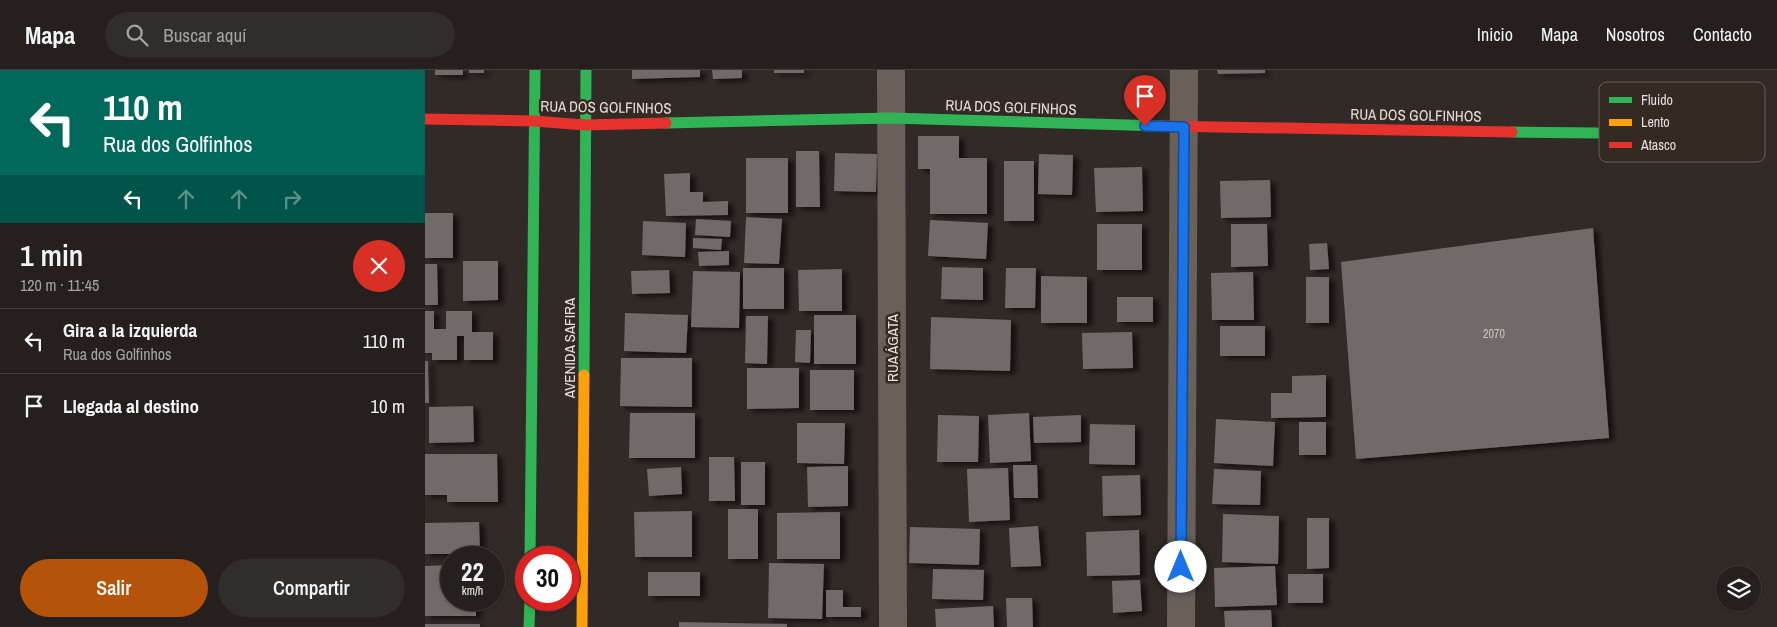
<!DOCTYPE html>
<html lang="es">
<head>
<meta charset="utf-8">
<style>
	:root { --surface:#25201d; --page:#312d2a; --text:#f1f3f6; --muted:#a3a3a4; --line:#423e3b; --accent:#b45309 }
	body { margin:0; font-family:"Archivo Narrow",sans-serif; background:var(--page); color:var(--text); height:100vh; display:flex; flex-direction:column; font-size:19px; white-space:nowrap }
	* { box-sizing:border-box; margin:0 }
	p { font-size:16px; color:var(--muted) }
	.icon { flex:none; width:28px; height:28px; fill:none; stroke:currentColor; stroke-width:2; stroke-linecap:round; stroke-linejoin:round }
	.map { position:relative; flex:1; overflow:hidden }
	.drawer { display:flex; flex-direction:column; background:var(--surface); width:425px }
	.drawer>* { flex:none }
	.guide { background:#00695c; color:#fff; overflow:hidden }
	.fabs { position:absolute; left:1291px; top:496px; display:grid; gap:10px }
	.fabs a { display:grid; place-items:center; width:45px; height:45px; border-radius:50%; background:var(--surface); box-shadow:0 1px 4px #0004,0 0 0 1px var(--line); font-size:25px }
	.speed { position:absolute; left:15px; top:476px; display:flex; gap:10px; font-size:25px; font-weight:700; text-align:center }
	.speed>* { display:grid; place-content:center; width:65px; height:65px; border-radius:50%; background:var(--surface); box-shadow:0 1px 4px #0004,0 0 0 1px var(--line); line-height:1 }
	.speed small { font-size:12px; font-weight:400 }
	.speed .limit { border:8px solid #d22; background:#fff; color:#111 }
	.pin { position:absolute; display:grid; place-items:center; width:42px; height:42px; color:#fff; margin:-51px -21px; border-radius:50% 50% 50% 0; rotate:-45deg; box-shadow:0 0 5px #0007 }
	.pin .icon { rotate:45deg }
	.me { position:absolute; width:55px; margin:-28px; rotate:0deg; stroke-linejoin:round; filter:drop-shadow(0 0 4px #0008) }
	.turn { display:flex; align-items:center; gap:18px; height:105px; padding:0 20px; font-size:22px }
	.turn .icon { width:65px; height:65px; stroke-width:2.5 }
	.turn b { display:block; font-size:35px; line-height:42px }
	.lanes { display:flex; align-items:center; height:48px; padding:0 20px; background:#0003; justify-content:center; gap:25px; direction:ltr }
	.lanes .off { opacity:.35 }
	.round { display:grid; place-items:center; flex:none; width:52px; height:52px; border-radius:26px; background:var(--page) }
	.summary { display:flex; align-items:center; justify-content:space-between; height:85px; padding:0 20px }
	h1 { font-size:30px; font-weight:600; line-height:38px }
	.primary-button { display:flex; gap:10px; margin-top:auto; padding:10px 20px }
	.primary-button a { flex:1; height:58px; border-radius:30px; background:var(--accent); color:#fff; font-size:20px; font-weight:600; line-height:58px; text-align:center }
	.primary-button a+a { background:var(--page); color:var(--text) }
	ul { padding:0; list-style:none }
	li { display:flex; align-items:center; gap:15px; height:65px; padding:0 20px; border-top:1px solid var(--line) }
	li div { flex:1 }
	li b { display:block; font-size:19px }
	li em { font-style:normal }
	header { display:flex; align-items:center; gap:30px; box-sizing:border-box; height:70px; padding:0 25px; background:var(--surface); border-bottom:1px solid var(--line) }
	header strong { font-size:24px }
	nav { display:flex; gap:28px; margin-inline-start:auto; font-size:18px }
	.search { width:350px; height:45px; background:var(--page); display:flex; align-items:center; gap:12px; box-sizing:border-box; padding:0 18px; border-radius:28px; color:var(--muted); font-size:19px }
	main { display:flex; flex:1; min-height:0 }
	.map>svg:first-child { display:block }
	.building { fill:#716a67; filter:url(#shadow) }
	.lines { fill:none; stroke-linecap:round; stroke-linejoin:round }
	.street { stroke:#69605a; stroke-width:28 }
	.fast { stroke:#30b455; stroke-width:11 }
	.slow { stroke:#ff9f0a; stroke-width:11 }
	.jam { stroke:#e5322d; stroke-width:11 }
	.route-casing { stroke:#114b97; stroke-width:12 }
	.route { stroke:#1a73e8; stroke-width:9 }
	.labels { text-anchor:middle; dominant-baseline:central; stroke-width:5; stroke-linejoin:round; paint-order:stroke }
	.number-label { font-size:12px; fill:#c9c1bd }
	.street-label { font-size:15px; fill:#e6deda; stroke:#352923 }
	.key { fill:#352923; stroke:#6a5f5a; stroke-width:1 }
	.key-label { font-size:14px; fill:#e6deda }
</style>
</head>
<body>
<header>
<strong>Mapa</strong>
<div class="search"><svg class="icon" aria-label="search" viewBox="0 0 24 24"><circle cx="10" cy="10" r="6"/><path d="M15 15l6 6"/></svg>Buscar aquí</div>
<nav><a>Inicio</a><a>Mapa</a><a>Nosotros</a><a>Contacto</a></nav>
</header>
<main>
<section class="drawer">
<div class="guide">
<div class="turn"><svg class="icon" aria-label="left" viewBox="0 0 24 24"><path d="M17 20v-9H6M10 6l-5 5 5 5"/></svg><div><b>110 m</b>Rua dos Golfinhos</div></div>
<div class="lanes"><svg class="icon" aria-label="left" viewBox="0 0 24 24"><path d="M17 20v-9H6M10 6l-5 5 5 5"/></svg><svg class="icon off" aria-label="ahead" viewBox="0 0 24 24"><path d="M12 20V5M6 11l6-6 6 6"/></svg><svg class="icon off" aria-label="ahead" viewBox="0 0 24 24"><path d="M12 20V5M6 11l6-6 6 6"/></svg><svg class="icon off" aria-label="right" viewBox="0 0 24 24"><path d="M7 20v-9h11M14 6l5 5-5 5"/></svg></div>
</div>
<div class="summary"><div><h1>1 min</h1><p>120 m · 11:45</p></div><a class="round" style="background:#d93025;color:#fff"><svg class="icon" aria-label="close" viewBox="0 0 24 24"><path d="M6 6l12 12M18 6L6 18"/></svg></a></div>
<ul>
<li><svg class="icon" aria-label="left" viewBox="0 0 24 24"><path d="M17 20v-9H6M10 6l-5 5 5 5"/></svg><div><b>Gira a la izquierda</b><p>Rua dos Golfinhos</p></div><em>110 m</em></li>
<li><svg class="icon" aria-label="arrive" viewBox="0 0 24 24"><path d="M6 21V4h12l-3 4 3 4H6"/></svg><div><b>Llegada al destino</b></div><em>10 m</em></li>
</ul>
<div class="primary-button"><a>Salir</a><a>Compartir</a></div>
</section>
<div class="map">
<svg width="1352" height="557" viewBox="0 0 1352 557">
	<defs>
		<filter id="shadow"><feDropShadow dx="5.5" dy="3" stdDeviation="2.5" flood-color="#0009"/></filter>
	</defs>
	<rect width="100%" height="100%" fill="#312a27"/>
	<path class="building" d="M 10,0 L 38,0 L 38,5 L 10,5 Z
		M 44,0 L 59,0 L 59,3 L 44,3 Z
		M 207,0 L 275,0 L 275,7 L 207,9 Z
		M 287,0 L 317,0 L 317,8 L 288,9 Z
		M 349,0 L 379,0 L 379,3 L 349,3 Z
		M 792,0 L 840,0 L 840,3 L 793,4 Z
		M 493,66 L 534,66 L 534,88 L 562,88 L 562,144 L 505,144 L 505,99 L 493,99 Z
		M 371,81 L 394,81 L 395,137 L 371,137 Z
		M 410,83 L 452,84 L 451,122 L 409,121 Z
		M 614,84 L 648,85 L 647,125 L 613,124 Z
		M 321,88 L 363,88 L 363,143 L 321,143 Z
		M 579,91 L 609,91 L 609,151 L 579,151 Z
		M 717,97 L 718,141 L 671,142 L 669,98 Z
		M 265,103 L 265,122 L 278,122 L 278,132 L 303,131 L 303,145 L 241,146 L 239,104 Z
		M 845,110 L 846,147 L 796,148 L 795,111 Z
		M 0,143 L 28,143 L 28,188 L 0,188 Z
		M 321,147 L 357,149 L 354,194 L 319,193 Z
		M 271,149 L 306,151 L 305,167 L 270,165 Z
		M 505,150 L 563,153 L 561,189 L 503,186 Z
		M 218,151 L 261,153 L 260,187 L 217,185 Z
		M 672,154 L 717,154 L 717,200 L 672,200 Z
		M 806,154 L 842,154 L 843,196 L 806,197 Z
		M 1168,158 L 1184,368 L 931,389 L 916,192 Z
		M 268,168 L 297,169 L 296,180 L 268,178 Z
		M 902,173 L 904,199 L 885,200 L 884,174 Z
		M 304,181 L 304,195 L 274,196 L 273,182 Z
		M 38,191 L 73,191 L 73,230 L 38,231 Z
		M 0,194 L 12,194 L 13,235 L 0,235 Z
		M 517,197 L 558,198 L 558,230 L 516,229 Z
		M 318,198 L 359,198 L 359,239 L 318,239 Z
		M 581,198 L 611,198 L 610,238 L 580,238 Z
		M 417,199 L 417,241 L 374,241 L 373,200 Z
		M 244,200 L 245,223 L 207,224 L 206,201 Z
		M 268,201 L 315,202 L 314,258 L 266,257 Z
		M 828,202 L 829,250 L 787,250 L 786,203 Z
		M 616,206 L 662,207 L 662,253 L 616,253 Z
		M 881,207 L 904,207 L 904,253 L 881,253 Z
		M 692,227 L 728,227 L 728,252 L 692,252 Z
		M 0,241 L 9,241 L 9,259 L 21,259 L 21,241 L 47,241 L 47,262 L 68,262 L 68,290 L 39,290 L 39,266 L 32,266 L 32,290 L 7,290 L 7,283 L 0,283 Z
		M 200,243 L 263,245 L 261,283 L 199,281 Z
		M 389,245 L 431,245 L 431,294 L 389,294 Z
		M 321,246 L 343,246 L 342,294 L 320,293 Z
		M 506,247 L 586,250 L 585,301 L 505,299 Z
		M 795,256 L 840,256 L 840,286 L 795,286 Z
		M 371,260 L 386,260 L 385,293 L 370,292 Z
		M 707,262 L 708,298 L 658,299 L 657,263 Z
		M 196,288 L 267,288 L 267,337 L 195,336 Z
		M 0,291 L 3,291 L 4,333 L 0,333 Z
		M 322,298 L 374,298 L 374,338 L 322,339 Z
		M 385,300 L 429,300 L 429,340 L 385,340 Z
		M 901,305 L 901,347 L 846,348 L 846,323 L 867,323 L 867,306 Z
		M 48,336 L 49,372 L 4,373 L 4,337 Z
		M 205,343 L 270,343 L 270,388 L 204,388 Z
		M 604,343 L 606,391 L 565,393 L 563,345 Z
		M 513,345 L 554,346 L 553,392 L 512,392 Z
		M 656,345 L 656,372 L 609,373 L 608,347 Z
		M 791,349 L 850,352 L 848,396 L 789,393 Z
		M 874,352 L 901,352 L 901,385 L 874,385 Z
		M 372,353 L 420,353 L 419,394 L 372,393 Z
		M 665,354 L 710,355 L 710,395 L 664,394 Z
		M 0,384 L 72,384 L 73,432 L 22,432 L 22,425 L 0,425 Z
		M 284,387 L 309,387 L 310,431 L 284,431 Z
		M 316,392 L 340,392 L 340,435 L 316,435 Z
		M 588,395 L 612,395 L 613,428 L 589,428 Z
		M 423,396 L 423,436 L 383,437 L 382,397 Z
		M 256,397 L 257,424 L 224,426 L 222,399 Z
		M 583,398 L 585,450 L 544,452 L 542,399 Z
		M 789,399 L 836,401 L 835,435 L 787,434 Z
		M 715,405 L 716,445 L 678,446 L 677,406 Z
		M 303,439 L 333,439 L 333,489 L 303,489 Z
		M 267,441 L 267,487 L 210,487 L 209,442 Z
		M 415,442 L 415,489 L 352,489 L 352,443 Z
		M 798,444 L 854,446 L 853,494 L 797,492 Z
		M 882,448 L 904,448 L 904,498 L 882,499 Z
		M 54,452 L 55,484 L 0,484 L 0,453 Z
		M 613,456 L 616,496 L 586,497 L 584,458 Z
		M 485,457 L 555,459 L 554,495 L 484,493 Z
		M 714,460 L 715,505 L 662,506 L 661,462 Z
		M 344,493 L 399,494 L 397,549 L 343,548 Z
		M 26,495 L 26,530 L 51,530 L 51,546 L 0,546 L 0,496 Z
		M 850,496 L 852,535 L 790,537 L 789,498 Z
		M 508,499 L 559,500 L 558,530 L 507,529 Z
		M 223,502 L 275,502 L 275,526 L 223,526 Z
		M 863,504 L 898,504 L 898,533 L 863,533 Z
		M 715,510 L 717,541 L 688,543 L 687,511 Z
		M 401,520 L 418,520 L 418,537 L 436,537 L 436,547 L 401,547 Z
		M 581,528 L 607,528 L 608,557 L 582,557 Z
		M 568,536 L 569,557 L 511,557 L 510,539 Z
		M 846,540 L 847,557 L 800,557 L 799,541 Z
		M 254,552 L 362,554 L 362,557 L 254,557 Z
		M 0,554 L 55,554 L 55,557 L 0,557 Z"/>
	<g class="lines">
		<path class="street" d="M 466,0 L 468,557
			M 756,557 L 759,0"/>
		<path class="fast" d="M 241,53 L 466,48 L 737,56
			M 1087,62 L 1172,63
			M 159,305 L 161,0
			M 105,488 L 110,0
			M 104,557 L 105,530"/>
		<path class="slow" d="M 157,557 L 159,305"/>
		<path class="jam" d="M 0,49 L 109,51 L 160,55 L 241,53
			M 737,56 L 1087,62"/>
	</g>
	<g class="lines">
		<defs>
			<path id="route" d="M 720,56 L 759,57 L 756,497"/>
		</defs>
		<use href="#route" class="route-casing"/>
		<use href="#route" class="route"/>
	</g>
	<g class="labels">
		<g class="number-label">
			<text x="1069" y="264">2070</text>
		</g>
		<g class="street-label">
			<text transform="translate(181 37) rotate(1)">RUA DOS GOLFINHOS</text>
			<text transform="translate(586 37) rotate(2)">RUA DOS GOLFINHOS</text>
			<text transform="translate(991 45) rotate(1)">RUA DOS GOLFINHOS</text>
			<text transform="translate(144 278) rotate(-90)">AVENIDA SAFIRA</text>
			<text transform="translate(467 278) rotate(-90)">RUA ÁGATA</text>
		</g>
	</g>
	<rect x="1174" y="12" width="166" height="80" rx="8" class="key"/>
	<rect x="1184" y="27" width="23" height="6" fill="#30b455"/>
	<rect x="1184" y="49" width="23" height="7" fill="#ff9f0a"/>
	<rect x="1184" y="72" width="23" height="6" fill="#e5322d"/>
	<g class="key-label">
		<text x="1216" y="35">Fluido</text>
		<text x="1216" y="57">Lento</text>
		<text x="1216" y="80">Atasco</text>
	</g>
</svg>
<div class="fabs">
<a><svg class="icon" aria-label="layers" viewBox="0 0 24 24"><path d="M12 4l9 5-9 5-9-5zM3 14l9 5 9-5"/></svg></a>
</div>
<div class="speed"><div>22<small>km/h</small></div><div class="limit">30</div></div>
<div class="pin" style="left:720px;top:56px;background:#d93025"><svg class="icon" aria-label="arrive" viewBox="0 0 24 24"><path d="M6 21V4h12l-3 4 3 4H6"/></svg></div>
<svg class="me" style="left:756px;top:497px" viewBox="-20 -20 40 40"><circle r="19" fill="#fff"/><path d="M0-13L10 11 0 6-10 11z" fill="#1a73e8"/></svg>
</div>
</main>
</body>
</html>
